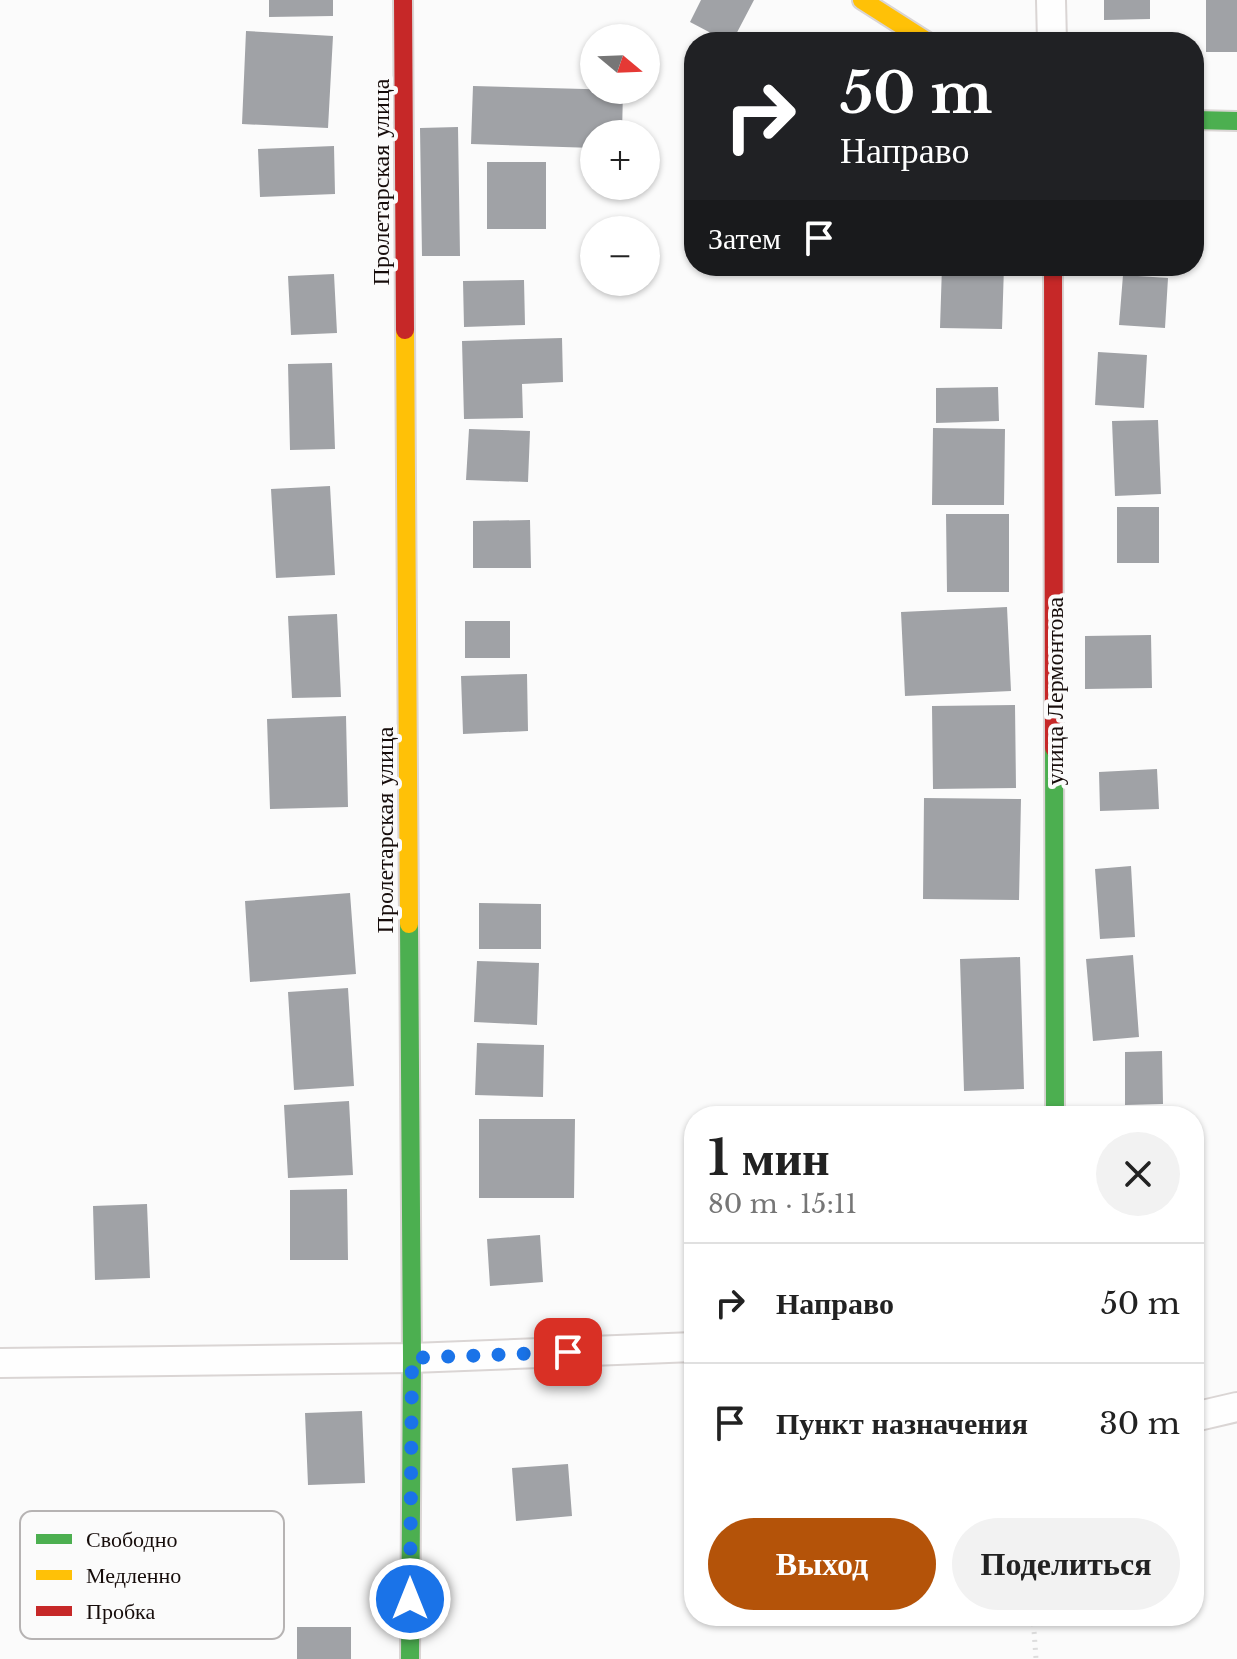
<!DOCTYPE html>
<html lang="ru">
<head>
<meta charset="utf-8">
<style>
	:root { --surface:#fff; --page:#f2f2f2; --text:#222; --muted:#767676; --line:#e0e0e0; --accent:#b45309 }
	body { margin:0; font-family:"Libre Baskerville",serif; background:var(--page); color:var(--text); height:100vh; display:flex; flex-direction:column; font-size:30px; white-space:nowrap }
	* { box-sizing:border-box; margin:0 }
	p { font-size:26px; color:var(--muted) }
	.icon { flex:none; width:44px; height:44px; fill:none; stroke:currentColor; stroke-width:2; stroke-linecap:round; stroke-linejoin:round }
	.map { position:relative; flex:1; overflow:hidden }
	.side { position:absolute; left:684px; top:1106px; width:520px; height:520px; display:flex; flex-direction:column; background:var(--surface); border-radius:32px; box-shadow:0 2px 6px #0004 }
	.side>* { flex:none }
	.top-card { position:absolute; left:684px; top:32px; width:520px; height:244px; border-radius:32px; box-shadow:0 2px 6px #0004; background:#202124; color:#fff; overflow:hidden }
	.needle { width:52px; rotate:109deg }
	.controls { position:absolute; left:580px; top:24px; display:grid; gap:16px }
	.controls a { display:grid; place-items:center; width:80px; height:80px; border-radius:50%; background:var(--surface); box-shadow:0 2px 6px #0004; font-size:40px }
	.pin { position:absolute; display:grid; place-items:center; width:68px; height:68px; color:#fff; margin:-34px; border-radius:16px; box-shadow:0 4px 12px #0006 }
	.me { position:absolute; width:88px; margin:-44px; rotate:0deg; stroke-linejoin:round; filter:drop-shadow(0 0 6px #0008) }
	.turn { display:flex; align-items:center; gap:28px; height:168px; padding:0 24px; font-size:36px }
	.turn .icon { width:104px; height:104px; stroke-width:2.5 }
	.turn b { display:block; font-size:56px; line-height:68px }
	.then { display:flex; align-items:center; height:76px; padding:0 24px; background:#0003; gap:16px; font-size:30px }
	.round { display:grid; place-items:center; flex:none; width:84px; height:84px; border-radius:42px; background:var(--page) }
	.headline { display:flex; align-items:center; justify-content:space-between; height:136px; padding:0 24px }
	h1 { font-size:48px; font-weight:800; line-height:60px }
	.cta { display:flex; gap:16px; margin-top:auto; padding:16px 24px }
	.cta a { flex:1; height:92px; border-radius:48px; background:var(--accent); color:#fff; font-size:32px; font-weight:800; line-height:92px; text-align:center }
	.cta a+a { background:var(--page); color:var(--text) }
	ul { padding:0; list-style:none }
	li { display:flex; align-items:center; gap:24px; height:120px; padding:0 24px; border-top:2px solid var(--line) }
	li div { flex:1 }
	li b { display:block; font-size:30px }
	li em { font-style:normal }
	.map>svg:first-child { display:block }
	.building { fill:#a0a2a6 }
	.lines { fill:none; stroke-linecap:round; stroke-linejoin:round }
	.street-casing { stroke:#dad5d4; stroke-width:32 }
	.fast-casing { stroke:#dad5d4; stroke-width:22 }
	.slow-casing { stroke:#dad5d4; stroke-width:22 }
	.jam-casing { stroke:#dad5d4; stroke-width:22 }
	.path { stroke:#ddd; stroke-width:5; stroke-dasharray:2 6; stroke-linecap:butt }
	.street { stroke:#fefefe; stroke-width:28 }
	.fast { stroke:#4caf50; stroke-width:18 }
	.slow { stroke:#ffc107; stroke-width:18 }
	.jam { stroke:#c62828; stroke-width:18 }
	.route { stroke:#1a73e8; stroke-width:14; stroke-dasharray:0 25.2 }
	.labels { text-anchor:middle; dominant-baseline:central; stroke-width:8; stroke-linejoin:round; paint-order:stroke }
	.street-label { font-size:24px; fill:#160c0a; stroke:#fbfbfb }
	.key { fill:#fbfbfb; stroke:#b6b3b3; stroke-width:2 }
	.key-label { font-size:22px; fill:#160c0a }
</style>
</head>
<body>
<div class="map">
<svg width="1237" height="1659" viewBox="0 0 1237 1659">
	<rect width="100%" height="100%" fill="#fbfbfb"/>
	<path class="building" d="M 269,0 L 333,0 L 333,16 L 269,17 Z
		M 701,0 L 754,0 L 732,42 L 728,42 L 690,22 Z
		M 1104,0 L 1150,0 L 1150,19 L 1104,20 Z
		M 1206,0 L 1237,0 L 1237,52 L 1206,52 Z
		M 246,31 L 333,36 L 328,128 L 242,124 Z
		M 473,86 L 623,90 L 622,134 L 594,134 L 594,148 L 471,144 Z
		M 458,127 L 460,256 L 422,256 L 420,128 Z
		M 334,146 L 335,194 L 260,197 L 258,149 Z
		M 487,162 L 546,162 L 546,229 L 487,229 Z
		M 942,266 L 1004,266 L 1002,329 L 940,328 Z
		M 334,274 L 337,333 L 291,335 L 288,276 Z
		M 1123,275 L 1168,278 L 1165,328 L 1119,325 Z
		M 524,280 L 525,325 L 464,327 L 463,281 Z
		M 562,338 L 563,382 L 522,384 L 523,418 L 464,419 L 462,341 Z
		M 1098,352 L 1147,355 L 1144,408 L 1095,405 Z
		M 332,363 L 335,449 L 290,450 L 288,364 Z
		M 998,387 L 999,421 L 936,423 L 936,388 Z
		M 1158,420 L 1161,494 L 1115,496 L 1112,421 Z
		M 933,428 L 1005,429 L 1004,505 L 932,505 Z
		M 469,429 L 530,431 L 528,482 L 466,480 Z
		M 330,486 L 335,575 L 276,578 L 271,489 Z
		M 1117,507 L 1159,507 L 1159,563 L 1117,563 Z
		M 946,514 L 1009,514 L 1009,592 L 947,592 Z
		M 530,520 L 531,568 L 473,568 L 473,521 Z
		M 1007,607 L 1011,691 L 905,696 L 901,612 Z
		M 337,614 L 341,697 L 292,698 L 288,616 Z
		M 465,621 L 510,621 L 510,658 L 465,658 Z
		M 1151,635 L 1152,688 L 1085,689 L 1085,636 Z
		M 527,674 L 528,731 L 463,734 L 461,676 Z
		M 1015,705 L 1016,788 L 933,789 L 932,706 Z
		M 346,716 L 348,807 L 270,809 L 267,719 Z
		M 1157,769 L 1159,809 L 1100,811 L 1099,772 Z
		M 924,798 L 1021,799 L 1019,900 L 923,899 Z
		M 1131,866 L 1135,937 L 1100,939 L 1095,869 Z
		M 350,893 L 356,974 L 250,982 L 245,901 Z
		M 479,903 L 541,904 L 541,949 L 479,949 Z
		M 1133,955 L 1139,1037 L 1093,1041 L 1086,959 Z
		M 1020,957 L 1024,1089 L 964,1091 L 960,959 Z
		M 477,961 L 539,963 L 537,1025 L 474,1022 Z
		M 348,988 L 354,1086 L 294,1090 L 288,992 Z
		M 477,1043 L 544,1045 L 543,1097 L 475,1095 Z
		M 1162,1051 L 1163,1104 L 1125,1105 L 1125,1052 Z
		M 349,1101 L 353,1175 L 288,1178 L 284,1105 Z
		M 947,1106 L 1021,1106 L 1021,1116 L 947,1116 Z
		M 479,1119 L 575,1119 L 574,1198 L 479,1198 Z
		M 347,1189 L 348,1260 L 290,1260 L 290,1190 Z
		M 147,1204 L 150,1278 L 95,1280 L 93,1206 Z
		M 540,1235 L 543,1282 L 490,1286 L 487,1239 Z
		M 362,1411 L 365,1483 L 308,1485 L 305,1413 Z
		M 568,1464 L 572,1516 L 516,1521 L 512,1468 Z
		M 297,1627 L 351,1627 L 351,1659 L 297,1659 Z"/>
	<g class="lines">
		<defs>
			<path id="street" d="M 1051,0 L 1052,42
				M 0,1363 L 412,1358 L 694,1347
				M 1194,1417 L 1237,1407"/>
			<path id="fast" d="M 1194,120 L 1237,121
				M 1054,748 L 1055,1116
				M 409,924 L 412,1358 L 410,1659"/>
			<path id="slow" d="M 862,0 L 928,42
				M 405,330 L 409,924"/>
			<path id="jam" d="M 403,0 L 405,330
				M 1053,266 L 1054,748"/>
		</defs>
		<use href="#street" class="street-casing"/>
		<use href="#fast" class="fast-casing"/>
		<use href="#slow" class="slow-casing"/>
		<use href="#jam" class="jam-casing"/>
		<path class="path" d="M 1033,1616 L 1036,1659"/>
		<use href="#street" class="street"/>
		<use href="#fast" class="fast"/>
		<use href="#slow" class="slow"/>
		<use href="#jam" class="jam"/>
	</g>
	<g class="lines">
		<path class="route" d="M 410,1599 L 412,1358 L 568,1352"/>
	</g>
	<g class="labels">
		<g class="street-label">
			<text transform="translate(380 182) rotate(-90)">Пролетарская улица</text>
			<text transform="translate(1054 691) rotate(-90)">улица Лермонтова</text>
			<text transform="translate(384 830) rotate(-90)">Пролетарская улица</text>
		</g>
	</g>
	<rect x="20" y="1511" width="264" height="128" rx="12" class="key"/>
	<rect x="36" y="1534" width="36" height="10" fill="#4caf50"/>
	<rect x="36" y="1570" width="36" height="10" fill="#ffc107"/>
	<rect x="36" y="1606" width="36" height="10" fill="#c62828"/>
	<g class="key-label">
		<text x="86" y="1547">Свободно</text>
		<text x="86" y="1583">Медленно</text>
		<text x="86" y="1619">Пробка</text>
	</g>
</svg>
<div class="controls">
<a><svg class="needle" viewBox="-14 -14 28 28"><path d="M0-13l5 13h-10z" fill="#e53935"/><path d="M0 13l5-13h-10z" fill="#767676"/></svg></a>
<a>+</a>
<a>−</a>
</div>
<div class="pin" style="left:568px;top:1352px;background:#d93025"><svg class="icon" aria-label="arrive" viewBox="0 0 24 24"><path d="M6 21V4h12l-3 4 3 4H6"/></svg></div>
<svg class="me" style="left:410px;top:1599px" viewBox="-20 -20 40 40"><circle r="17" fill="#1a73e8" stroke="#fff" stroke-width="3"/><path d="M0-11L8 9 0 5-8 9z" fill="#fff"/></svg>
<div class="top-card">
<div class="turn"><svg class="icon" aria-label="right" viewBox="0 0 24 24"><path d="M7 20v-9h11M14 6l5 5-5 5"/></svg><div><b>50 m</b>Направо</div></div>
<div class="then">Затем<svg class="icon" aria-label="arrive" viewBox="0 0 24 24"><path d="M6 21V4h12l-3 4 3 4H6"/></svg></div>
</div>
<section class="side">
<div class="headline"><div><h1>1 мин</h1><p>80 m · 15:11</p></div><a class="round"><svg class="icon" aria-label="close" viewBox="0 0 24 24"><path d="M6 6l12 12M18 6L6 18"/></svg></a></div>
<ul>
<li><svg class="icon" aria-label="right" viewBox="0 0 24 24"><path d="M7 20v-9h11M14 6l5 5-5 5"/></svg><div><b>Направо</b></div><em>50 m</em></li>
<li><svg class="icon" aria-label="arrive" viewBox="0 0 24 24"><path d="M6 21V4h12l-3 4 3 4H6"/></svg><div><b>Пункт назначения</b></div><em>30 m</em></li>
</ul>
<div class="cta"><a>Выход</a><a>Поделиться</a></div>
</section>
</div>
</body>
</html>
